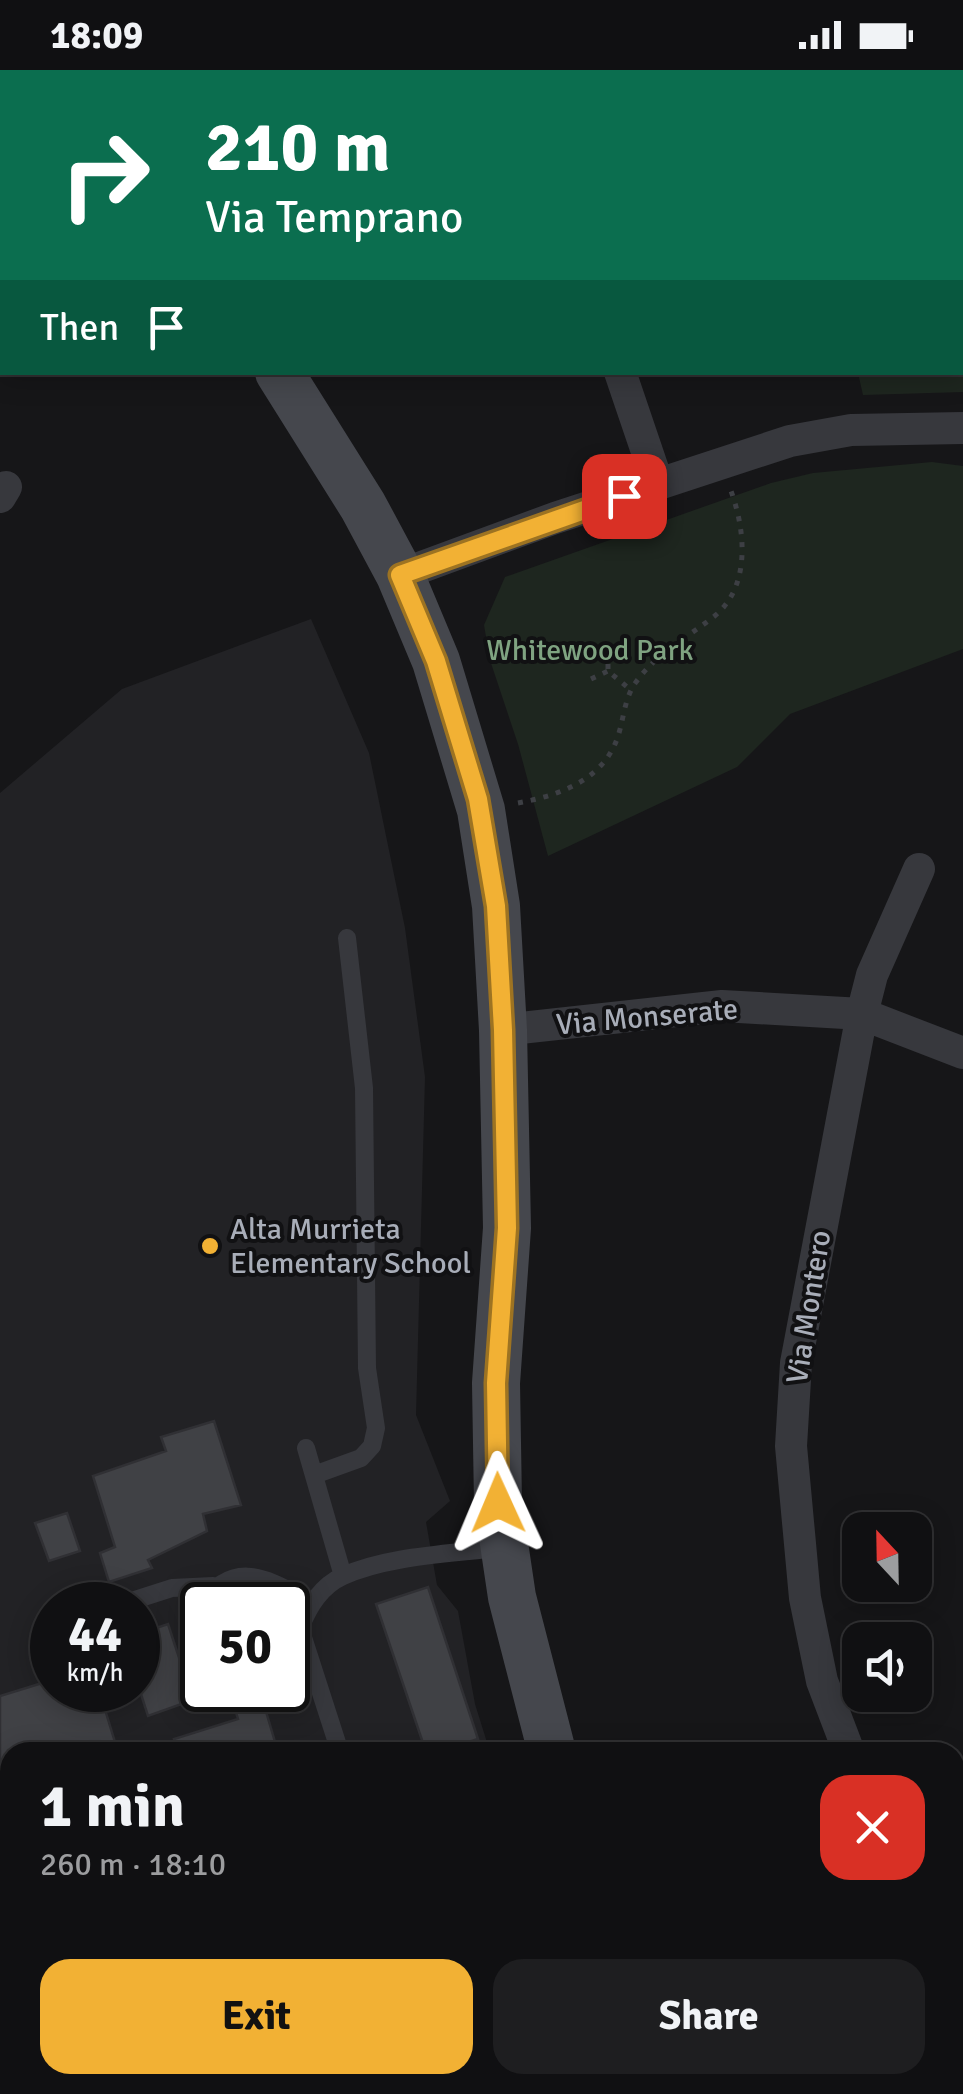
<!DOCTYPE html>
<html lang="en">
<head>
<meta charset="utf-8">
<style>
	:root { --surface:#101012; --page:#1e1e20; --text:#f1f3f6; --muted:#9c9d9f; --line:#303032; --accent:#f2b134 }
	body { margin:0; font-family:Signika,sans-serif; background:var(--page); color:var(--text); height:100vh; display:flex; flex-direction:column; font-size:38px; white-space:nowrap }
	* { box-sizing:border-box; margin:0 }
	p { font-size:32px; color:var(--muted) }
	.icon { flex:none; width:55px; height:55px; fill:none; stroke:currentColor; stroke-width:2; stroke-linecap:round; stroke-linejoin:round }
	.map { position:relative; flex:1; overflow:hidden }
	.sheet { position:absolute; left:0px; top:1672px; width:965px; height:352px; display:flex; flex-direction:column; background:var(--surface); border-radius:30px 30px 0 0; box-shadow:0 5px 25px #0003,0 0 0 2px var(--line) }
	.sheet>* { flex:none }
	.top-card { position:absolute; left:0px; top:0px; width:965px; height:305px; box-shadow:0 5px 25px #0003,0 0 0 2px var(--line); background:#0b6e4f; color:#fff; overflow:hidden }
	.needle { width:65px; rotate:338deg }
	.buttons { position:absolute; left:842px; top:1442px; display:grid; gap:20px }
	.buttons a { display:grid; place-items:center; width:90px; height:90px; border-radius:20px; background:var(--surface); box-shadow:0 5px 25px #0003,0 0 0 2px var(--line); font-size:50px }
	.speed { position:absolute; left:30px; top:1512px; display:flex; gap:20px; font-size:50px; font-weight:700; text-align:center }
	.speed>* { display:grid; place-content:center; width:130px; height:130px; border-radius:50%; background:var(--surface); box-shadow:0 5px 25px #0003,0 0 0 2px var(--line); line-height:1 }
	.speed small { font-size:25px; font-weight:400 }
	.speed .limit { border:5px solid #111; border-radius:15px; background:#fff; color:#111 }
	.pin { position:absolute; display:grid; place-items:center; width:85px; height:85px; color:#fff; margin:-42px; border-radius:20px; box-shadow:0 5px 15px #0006 }
	.me { position:absolute; width:110px; margin:-55px; rotate:359deg; stroke-linejoin:round; filter:drop-shadow(0 0 8px #0008) }
	.turn { display:flex; align-items:center; gap:35px; height:210px; padding:0 40px; font-size:45px }
	.turn .icon { width:130px; height:130px; stroke-width:2.5 }
	.turn b { display:block; font-size:70px; line-height:85px }
	.then { display:flex; align-items:center; height:95px; padding:0 40px; background:#0003; gap:20px; font-size:38px }
	.round { display:grid; place-items:center; flex:none; width:105px; height:105px; border-radius:30px; background:var(--page) }
	.overview { display:flex; align-items:center; justify-content:space-between; height:170px; padding:0 40px }
	h1 { font-size:60px; font-weight:700; line-height:75px }
	.action { display:flex; gap:20px; margin-top:auto; padding:20px 40px }
	.action a { flex:1; height:115px; border-radius:30px; background:var(--accent); color:#111; font-size:40px; font-weight:700; line-height:115px; text-align:center }
	.action a+a { background:var(--page); color:var(--text) }
	.status { display:flex; justify-content:space-between; align-items:center; height:70px; padding:0 50px; background:var(--surface); direction:ltr }
	.status svg { height:28px; fill:currentColor }
	.map>svg:first-child { display:block }
	.built { fill:#222225; fill-rule:evenodd }
	.green { fill:#1e261f }
	.building { fill:#404145; stroke:#303034; stroke-width:2.5 }
	.lines { fill:none; stroke-linecap:round; stroke-linejoin:round }
	.path { stroke:#3d3f44; stroke-width:5; stroke-dasharray:5 8; stroke-linecap:butt }
	.lane { stroke:#37383d; stroke-width:18 }
	.street { stroke:#37383d; stroke-width:32 }
	.secondary { stroke:#45474d; stroke-width:48 }
	.route-casing { stroke:#9d7322; stroke-width:25 }
	.route { stroke:#f2b134; stroke-width:18 }
	.poi-dot { fill:#f2b134; stroke:#111113; stroke-width:4 }
	.labels { text-anchor:middle; dominant-baseline:central; stroke-width:8; stroke-linejoin:round; paint-order:stroke }
	.park-label { font-size:30px; fill:#7fa381; stroke:#111113 }
	.street-label { font-size:30px; fill:#a8adb8; stroke:#111113 }
	.poi-label { font-size:30px; fill:#a8adb8; stroke:#111113; text-anchor:start }
</style>
</head>
<body>
<div class="status"><b>18:09</b><svg viewBox="0 0 49 12"><path d="M0 12V9h3v3zM5 12V6h3v6zM10 12V3h3v9zM15 12V0h3v12zM26 1h20v11H26zM47 4h2v5h-2z"/></svg></div>
<div class="map">
<svg width="963" height="2024" viewBox="0 0 963 2024">
	<rect width="100%" height="100%" fill="#161618"/>
	<path class="built" d="M 311,549 L 369,683 L 405,858 L 425,1007 L 416,1345 L 450,1431 L 426,1452 L 437,1515 L 458,1541 L 475,1634 L 490,1682 L 10,1682 L 10,2015 L 643,2015 L 649,2024 L 0,2024 L 0,723 L 122,619 ZM 52,1535 L 138,1535 L 138,1620 L 52,1620 ZM 202,1535 L 288,1535 L 288,1620 L 202,1620 Z"/>
	<path class="green" d="M 843,0 L 963,0 L 963,322 L 863,325 L 858,303 L 962,302 L 962,2 L 842,2 Z
		M 932,392 L 963,396 L 963,579 L 790,644 L 737,697 L 548,786 L 518,674 L 490,590 L 484,555 L 505,507 L 771,413 L 813,403 Z"/>
	<path class="building" d="M 214,1351 L 241,1435 L 203,1444 L 207,1461 L 148,1490 L 152,1498 L 109,1512 L 100,1483 L 115,1477 L 93,1406 L 166,1381 L 161,1367 Z
		M 67,1443 L 80,1481 L 49,1491 L 35,1453 Z
		M 428,1517 L 478,1669 L 437,1682 L 426,1682 L 376,1534 Z
		M 168,1554 L 193,1630 L 148,1646 L 138,1615 L 138,1564 Z
		M 52,1610 L 52,1620 L 99,1620 L 118,1682 L 10,1682 L 10,1721 L 0,1724 L 0,1626 Z
		M 262,1628 L 278,1682 L 178,1682 L 174,1669 L 238,1649 L 234,1636 Z
		M 10,1773 L 10,1906 L 0,1909 L 0,1777 Z
		M 10,1962 L 10,2015 L 48,2015 L 50,2024 L 0,2024 L 0,1965 Z
		M 89,2015 L 226,2015 L 228,2022 L 92,2024 Z"/>
	<g class="lines">
		<path class="path" d="M 608,581 L 608,601 L 632,621
			M 591,609 L 608,601
			M 518,733 C 561,725 606,709 619,663 C 624,646 625,627 636,612 C 657,583 685,569 712,548 C 751,519 746,462 731,421"/>
		<path class="lane" d="M 306,1378 L 343,1506
			M 314,1405 L 361,1388 L 372,1376 L 376,1358 L 367,1298 L 364,1018 L 347,868
			M 119,1535 L 172,1518 L 213,1516
			M 202,1552 L 198,1538 C 234,1487 265,1508 311,1532
			M 224,1620 L 227,1630
			M 340,1682 L 300,1558 C 309,1536 321,1516 343,1506 C 389,1485 454,1484 504,1477"/>
		<path class="street" d="M 606,2 L 607,0
			M 620,302 L 658,414
			M 0,427 L 6,417
			M 400,505 L 555,448 L 790,371 L 851,360 L 963,358
			M 503,960 L 722,936 L 862,944 L 963,983
			M 849,1682 L 822,1611 L 805,1528 L 791,1376 L 796,1293 L 862,944 L 872,905 L 919,799
			M 955,1878 L 963,1890"/>
		<path class="secondary" d="M 71,0 L 73,2
			M 279,302 L 363,436 L 400,505 L 436,591 L 481,740 L 496,836 L 503,960 L 507,1158 L 496,1313 L 498,1433 L 512,1527 L 552,1682
			M 710,2015 L 717,2024"/>
	</g>
	<g class="lines">
		<defs>
			<path id="route" d="M 498,1433 L 496,1313 L 507,1158 L 503,960 L 496,836 L 478,729 L 436,591 L 400,505 L 624,426"/>
		</defs>
		<use href="#route" class="route-casing"/>
		<use href="#route" class="route"/>
	</g>
	<circle class="poi-dot" cx="210" cy="1176" r="10"/>
	<g class="labels">
		<g class="park-label">
			<text x="590" y="580">Whitewood Park</text>
		</g>
		<g class="street-label">
			<text transform="translate(647 947) rotate(-5)">Via Monserate</text>
			<text transform="translate(809 1237) rotate(-81)">Via Montero</text>
		</g>
		<g class="poi-label">
			<text x="230" y="1159">Alta Murrieta<tspan x="230" dy="34">Elementary School</tspan></text>
		</g>
	</g>
</svg>
<div class="buttons">
<a><svg class="needle" viewBox="-14 -14 28 28"><path d="M0-13l5 13h-10z" fill="#e53935"/><path d="M0 13l5-13h-10z" fill="#9c9d9f"/></svg></a>
<a><svg class="icon" aria-label="sound" viewBox="0 0 24 24"><path d="M4 9h4l5-4v14l-5-4H4zM17 9q2 3 0 6"/></svg></a>
</div>
<div class="speed"><div>44<small>km/h</small></div><div class="limit">50</div></div>
<div class="pin" style="left:624px;top:426px;background:#d93025"><svg class="icon" aria-label="arrive" viewBox="0 0 24 24"><path d="M6 21V4h12l-3 4 3 4H6"/></svg></div>
<svg class="me" style="left:498px;top:1433px" viewBox="-20 -20 40 40"><path d="M0-17L14 15 0 8-14 15z" fill="#f2b134" stroke="#fff" stroke-width="4"/></svg>
<div class="top-card">
<div class="turn"><svg class="icon" aria-label="right" viewBox="0 0 24 24"><path d="M7 20v-9h11M14 6l5 5-5 5"/></svg><div><b>210 m</b>Via Temprano</div></div>
<div class="then">Then<svg class="icon" aria-label="arrive" viewBox="0 0 24 24"><path d="M6 21V4h12l-3 4 3 4H6"/></svg></div>
</div>
<section class="sheet">
<div class="overview"><div><h1>1 min</h1><p>260 m · 18:10</p></div><a class="round" style="background:#d93025;color:#fff"><svg class="icon" aria-label="close" viewBox="0 0 24 24"><path d="M6 6l12 12M18 6L6 18"/></svg></a></div>
<div class="action"><a>Exit</a><a>Share</a></div>
</section>
</div>
</body>
</html>
